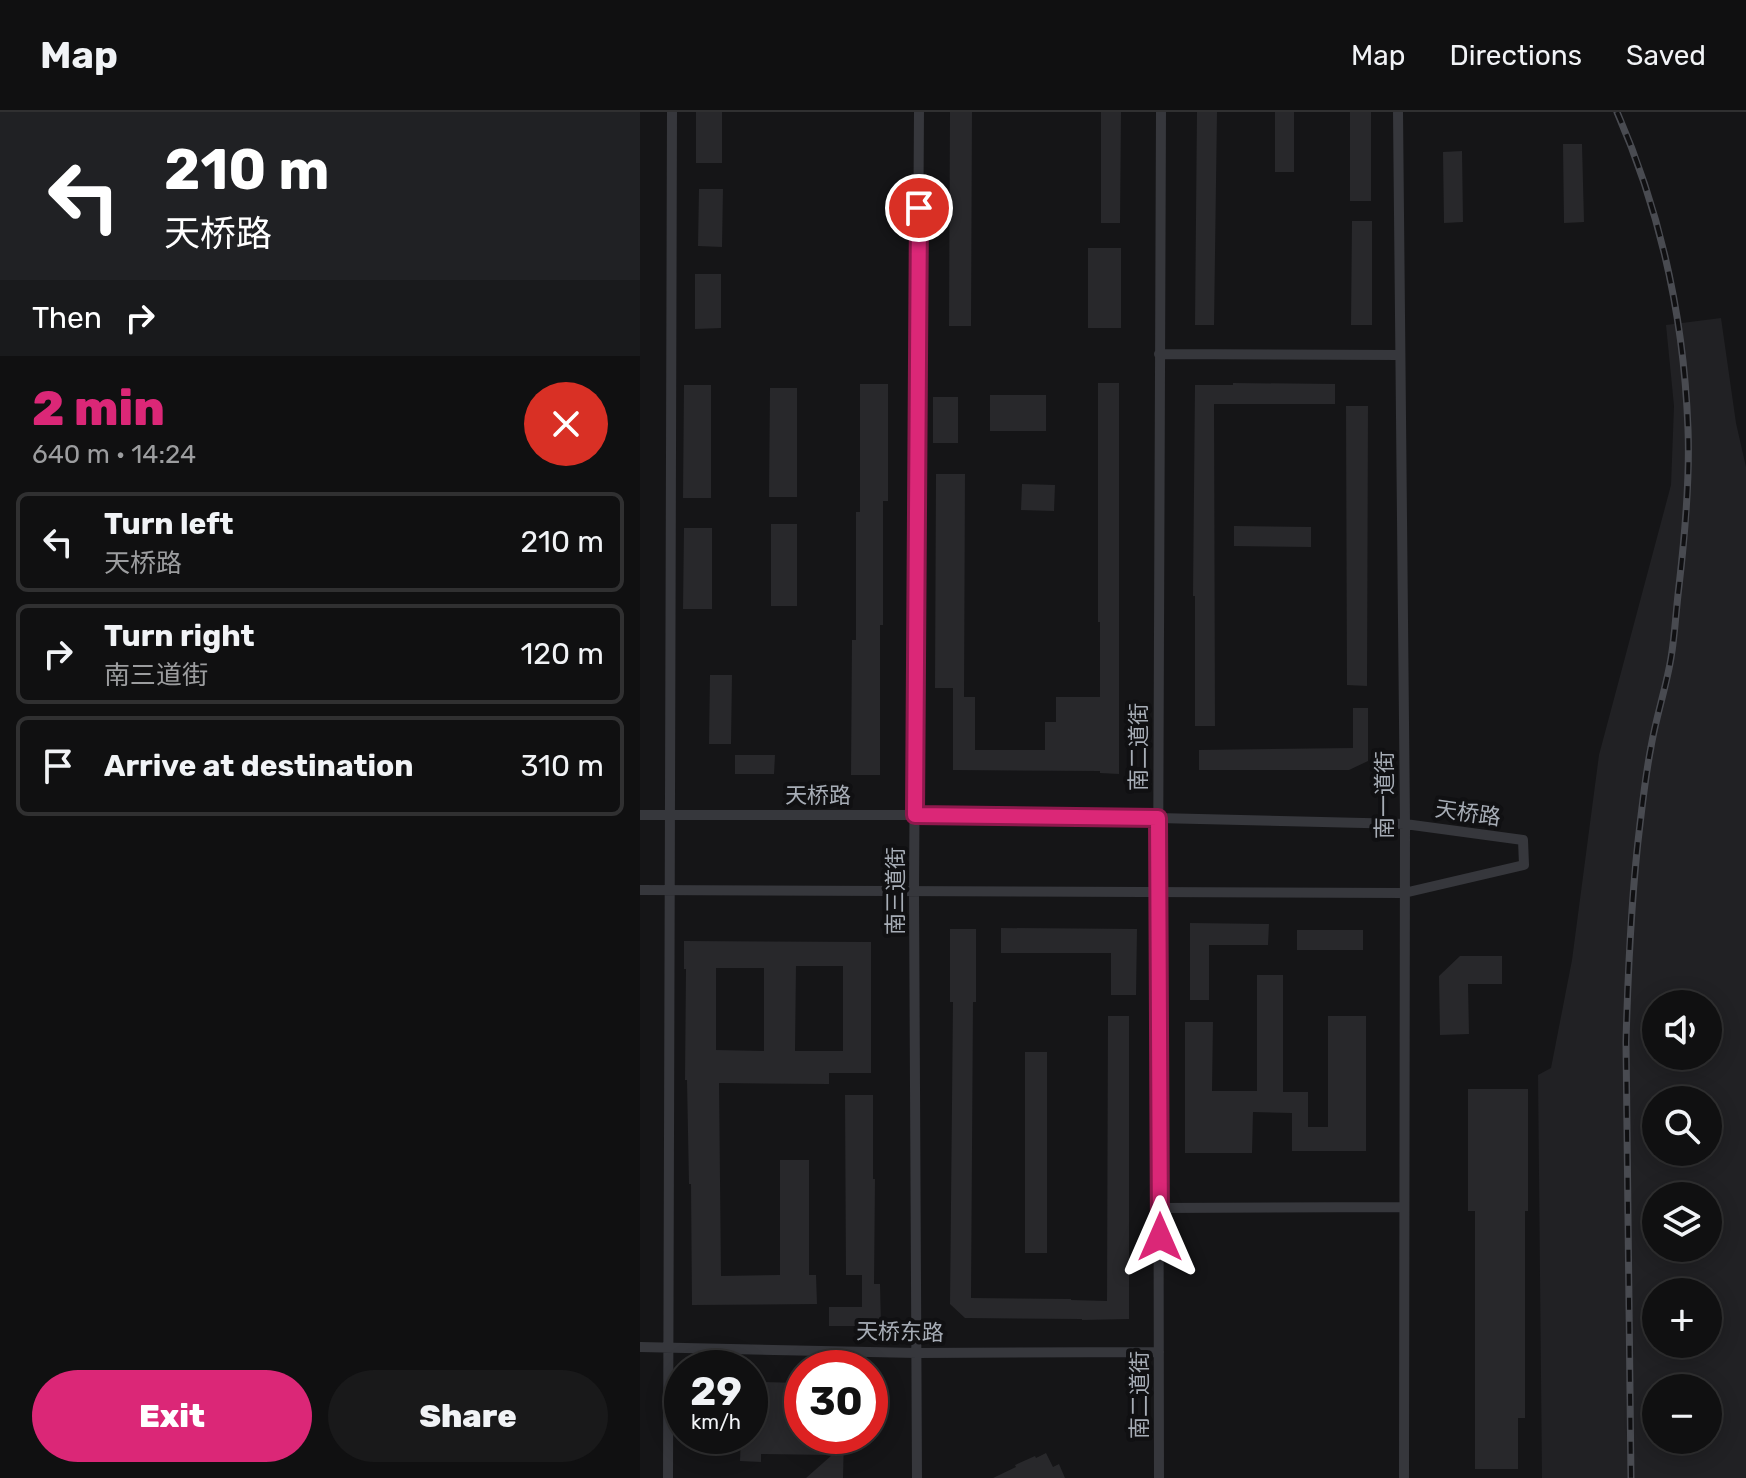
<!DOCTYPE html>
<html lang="en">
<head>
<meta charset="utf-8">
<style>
	:root { --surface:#101011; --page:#19191a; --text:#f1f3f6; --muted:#9c9d9f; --line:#303031; --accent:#db2777 }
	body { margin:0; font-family:Rubik,"Noto Sans SC",sans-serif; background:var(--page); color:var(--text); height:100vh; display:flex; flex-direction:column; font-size:30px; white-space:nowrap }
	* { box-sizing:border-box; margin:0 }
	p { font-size:26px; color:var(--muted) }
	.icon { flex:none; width:44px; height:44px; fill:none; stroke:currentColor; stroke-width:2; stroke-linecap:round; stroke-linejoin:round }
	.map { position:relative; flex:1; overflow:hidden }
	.sheet { display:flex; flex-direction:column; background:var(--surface); width:640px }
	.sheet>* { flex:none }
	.top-card { background:#202124; color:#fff; overflow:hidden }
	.fabs { position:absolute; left:1002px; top:878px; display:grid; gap:16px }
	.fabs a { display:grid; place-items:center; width:80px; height:80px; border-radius:50%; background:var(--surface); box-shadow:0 4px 20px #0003,0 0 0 2px var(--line); font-size:40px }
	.speed { position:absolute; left:24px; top:1238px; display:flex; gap:16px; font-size:40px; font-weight:700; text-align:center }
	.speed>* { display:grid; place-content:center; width:104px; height:104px; border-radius:50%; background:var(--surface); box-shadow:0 4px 20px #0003,0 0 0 2px var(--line); line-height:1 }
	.speed small { font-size:20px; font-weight:400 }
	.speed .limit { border:12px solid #d22; background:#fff; color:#111 }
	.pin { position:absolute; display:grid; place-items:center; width:68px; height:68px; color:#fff; margin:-34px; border:4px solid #fff; border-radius:50%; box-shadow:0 2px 8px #0007 }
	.me { position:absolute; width:88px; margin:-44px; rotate:0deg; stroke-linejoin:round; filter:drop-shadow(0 0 6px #0008) }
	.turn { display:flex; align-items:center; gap:28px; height:168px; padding:0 32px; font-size:36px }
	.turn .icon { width:104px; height:104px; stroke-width:2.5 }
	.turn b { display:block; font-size:56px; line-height:68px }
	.then { display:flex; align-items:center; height:76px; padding:0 32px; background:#0003; gap:16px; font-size:30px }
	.round { display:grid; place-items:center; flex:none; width:84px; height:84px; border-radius:42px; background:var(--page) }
	.headline { display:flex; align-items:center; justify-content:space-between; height:136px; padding:0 32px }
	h1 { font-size:48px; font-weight:800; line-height:60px; color:var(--accent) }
	.action { display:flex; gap:16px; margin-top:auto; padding:16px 32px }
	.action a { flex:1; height:92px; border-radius:48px; background:var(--accent); color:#fff; font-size:32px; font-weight:800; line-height:92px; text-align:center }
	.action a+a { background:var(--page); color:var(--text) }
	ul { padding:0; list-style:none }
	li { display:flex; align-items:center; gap:24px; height:100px; margin:0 16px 12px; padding:0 16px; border:4px solid var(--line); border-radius:12px }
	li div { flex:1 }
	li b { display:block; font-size:30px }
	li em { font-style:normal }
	header { display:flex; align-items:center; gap:48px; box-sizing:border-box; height:112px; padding:0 40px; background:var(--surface); border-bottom:2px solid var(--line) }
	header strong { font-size:38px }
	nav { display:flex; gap:44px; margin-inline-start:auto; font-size:28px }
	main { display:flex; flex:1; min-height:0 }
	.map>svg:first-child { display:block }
	.built { fill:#212124; fill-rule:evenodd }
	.building { fill:#28282b; fill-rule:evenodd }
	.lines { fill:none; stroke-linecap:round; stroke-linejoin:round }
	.street { stroke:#36373c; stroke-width:10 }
	.rail-casing { stroke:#494b51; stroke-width:7 }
	.rail { stroke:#101012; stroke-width:4; stroke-dasharray:12; stroke-linecap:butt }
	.route-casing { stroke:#8e194d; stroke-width:20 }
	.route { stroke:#db2777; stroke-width:14 }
	.labels { text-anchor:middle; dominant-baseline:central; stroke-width:8; stroke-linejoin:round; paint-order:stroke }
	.street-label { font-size:22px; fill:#a7adb6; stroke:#101012 }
</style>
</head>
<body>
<header>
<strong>Map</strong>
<nav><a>Map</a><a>Directions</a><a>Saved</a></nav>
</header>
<main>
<section class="sheet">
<div class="top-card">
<div class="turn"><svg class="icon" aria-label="left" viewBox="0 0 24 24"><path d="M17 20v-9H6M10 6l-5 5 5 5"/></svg><div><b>210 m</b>天桥路</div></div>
<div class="then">Then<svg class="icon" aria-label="right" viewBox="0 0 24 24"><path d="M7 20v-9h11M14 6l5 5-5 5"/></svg></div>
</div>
<div class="headline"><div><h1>2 min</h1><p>640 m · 14:24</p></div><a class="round" style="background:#d93025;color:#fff"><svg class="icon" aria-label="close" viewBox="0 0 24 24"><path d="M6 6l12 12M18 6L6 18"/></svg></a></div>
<ul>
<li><svg class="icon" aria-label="left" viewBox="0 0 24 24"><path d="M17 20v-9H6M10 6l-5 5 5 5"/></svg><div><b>Turn left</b><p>天桥路</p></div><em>210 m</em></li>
<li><svg class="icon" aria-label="right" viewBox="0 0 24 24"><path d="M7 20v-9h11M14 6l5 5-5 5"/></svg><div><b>Turn right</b><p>南三道街</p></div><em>120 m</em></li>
<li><svg class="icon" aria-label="arrive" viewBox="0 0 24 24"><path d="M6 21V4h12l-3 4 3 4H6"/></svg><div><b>Arrive at destination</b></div><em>310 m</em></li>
</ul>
<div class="action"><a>Exit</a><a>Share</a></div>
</section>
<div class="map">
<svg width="1106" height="1366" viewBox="0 0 1106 1366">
	<rect width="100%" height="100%" fill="#151517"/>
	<path class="built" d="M 1081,206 L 1096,311 L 1106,355 L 1106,1366 L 902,1366 L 898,963 L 911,956 L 932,848 L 959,643 L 1031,373 L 1034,294 L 1026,213 ZM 1016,892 L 1068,892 L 1068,944 L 1016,944 ZM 1016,988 L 1068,988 L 1068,1040 L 1016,1040 ZM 1016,1084 L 1068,1084 L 1068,1136 L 1016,1136 ZM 1016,1180 L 1068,1180 L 1068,1232 L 1016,1232 ZM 1016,1276 L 1068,1276 L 1068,1328 L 1016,1328 Z"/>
	<path class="building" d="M 56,0 L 82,0 L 82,51 L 56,51 Z
		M 310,0 L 332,0 L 331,214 L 309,214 Z
		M 461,0 L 481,0 L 480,111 L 461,111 Z
		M 557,0 L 577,0 L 574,213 L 555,213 Z
		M 635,0 L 654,0 L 654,60 L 635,60 Z
		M 710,0 L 731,0 L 731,89 L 710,89 Z
		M 923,32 L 942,32 L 944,110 L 924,111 Z
		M 822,39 L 823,110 L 804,111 L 803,40 Z
		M 59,77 L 83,77 L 82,135 L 58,134 Z
		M 712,109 L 732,109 L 732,213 L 711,213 Z
		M 448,136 L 481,136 L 481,216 L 448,216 Z
		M 55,162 L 81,162 L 81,216 L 55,217 Z
		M 458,271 L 479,271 L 479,662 L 460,661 L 460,659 L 313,658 L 313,576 L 295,576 L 296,362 L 325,362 L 324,585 L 335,585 L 335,638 L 405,638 L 405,610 L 416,610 L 416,585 L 460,585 L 460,510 L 458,510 Z
		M 593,271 L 695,272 L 695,292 L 574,292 L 575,614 L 555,614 L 555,484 L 553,484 L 555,273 L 593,273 Z
		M 220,272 L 248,272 L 248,389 L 243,389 L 243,513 L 240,513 L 240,663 L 211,663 L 212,528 L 216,528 L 216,400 L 220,400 Z
		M 44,273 L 71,273 L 71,386 L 43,386 Z
		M 130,276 L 157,276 L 157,385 L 129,385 Z
		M 350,283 L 406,283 L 406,319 L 350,319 Z
		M 293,285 L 318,285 L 318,331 L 293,331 Z
		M 706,294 L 728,294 L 727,574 L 707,573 Z
		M 382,372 L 415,373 L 414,399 L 381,398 Z
		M 131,412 L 157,412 L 157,494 L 131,494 Z
		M 594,414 L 671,415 L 671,435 L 594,434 Z
		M 44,416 L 72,416 L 72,497 L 43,497 Z
		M 70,563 L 92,563 L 91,632 L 69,632 Z
		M 713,596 L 728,596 L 728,649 L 709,658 L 559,658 L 559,638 L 713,636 Z
		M 95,643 L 135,643 L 134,662 L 95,662 Z
		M 550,811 L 629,812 L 628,833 L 569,833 L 569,888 L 550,888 Z
		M 361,816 L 497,817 L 496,883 L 471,883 L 471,841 L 361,841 Z
		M 310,817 L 336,817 L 336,890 L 333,890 L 331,1186 L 431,1187 L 431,1188 L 467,1189 L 468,904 L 489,904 L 489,1207 L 442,1208 L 442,1207 L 325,1206 L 310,1192 L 313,890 L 310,890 Z
		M 657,818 L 723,818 L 723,838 L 657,838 Z
		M 44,829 L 231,830 L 231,961 L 189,961 L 189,972 L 79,971 L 81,1164 L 140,1163 L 140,1048 L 169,1048 L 169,1163 L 176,1163 L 177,1192 L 52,1193 L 51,1072 L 49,1072 L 47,968 L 45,968 L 46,857 L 44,857 ZM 156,854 L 203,854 L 203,939 L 155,939 ZM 76,856 L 124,856 L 124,939 L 76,938 Z
		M 820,844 L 862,844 L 862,872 L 828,872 L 829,922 L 800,923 L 799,864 Z
		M 617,863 L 643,863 L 643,980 L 668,980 L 668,1015 L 688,1015 L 688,904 L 726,904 L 726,1039 L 652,1039 L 652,1001 L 613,1000 L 612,1041 L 545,1041 L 545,910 L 573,910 L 572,979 L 617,979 Z
		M 385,940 L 407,940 L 407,1141 L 385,1141 Z
		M 828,977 L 888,977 L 888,1099 L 885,1099 L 885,1306 L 878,1306 L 878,1357 L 835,1357 L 835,1099 L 828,1099 Z
		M 205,983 L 233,983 L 233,1067 L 235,1067 L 234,1172 L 240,1172 L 241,1214 L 189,1214 L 189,1195 L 222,1195 L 222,1163 L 206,1163 Z
		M 122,1270 L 162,1271 L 162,1324 L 204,1324 L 203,1366 L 166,1366 L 192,1343 L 121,1342 L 121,1350 L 100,1349 L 101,1324 L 110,1324 L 110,1317 L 122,1318 Z
		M 406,1341 L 413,1355 L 419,1352 L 425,1366 L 353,1366 L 376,1355 L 375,1353 L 395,1344 L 396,1346 Z"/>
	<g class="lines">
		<path class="street" d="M 758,0 L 765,712 L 764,1366
			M 519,242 L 760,243
			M 0,703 L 275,703 L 518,706 L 765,712 L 883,728 L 884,753 L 764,781 L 0,778
			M 520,1096 L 764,1095
			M 0,1235 L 277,1241 L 519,1240
			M 28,1366 L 32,0
			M 277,1366 L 274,779 L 279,0
			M 519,1366 L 518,780 L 521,0"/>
		<defs>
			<path id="rail" d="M 977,0 C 1021,101 1044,207 1048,317 C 1050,369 1045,422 1039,474 C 1036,498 1035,522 1031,546 C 1026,576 1016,605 1011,635 C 1006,660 1003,687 1000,712 C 991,785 988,857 986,930 L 991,1366"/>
		</defs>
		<use href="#rail" class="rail-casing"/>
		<use href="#rail" class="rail"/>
	</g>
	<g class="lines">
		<defs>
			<path id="route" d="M 279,96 L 275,703 L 518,706 L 520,1125"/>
		</defs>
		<use href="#route" class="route-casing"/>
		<use href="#route" class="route"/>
	</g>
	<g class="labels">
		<g class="street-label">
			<text transform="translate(498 635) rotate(-90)">南二道街</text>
			<text x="178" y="683">天桥路</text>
			<text transform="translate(744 683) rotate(-90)">南一道街</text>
			<text transform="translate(828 701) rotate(8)">天桥路</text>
			<text transform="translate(255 779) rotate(-90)">南三道街</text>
			<text transform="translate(260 1220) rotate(1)">天桥东路</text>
			<text transform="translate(499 1283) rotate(-90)">南二道街</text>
		</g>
	</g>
</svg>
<div class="fabs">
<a><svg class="icon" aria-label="sound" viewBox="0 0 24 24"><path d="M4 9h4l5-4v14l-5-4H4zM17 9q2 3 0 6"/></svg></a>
<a><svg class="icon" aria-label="search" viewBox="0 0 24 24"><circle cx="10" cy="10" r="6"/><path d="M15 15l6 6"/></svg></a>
<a><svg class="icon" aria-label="layers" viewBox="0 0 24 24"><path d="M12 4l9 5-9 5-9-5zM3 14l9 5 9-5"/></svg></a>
<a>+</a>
<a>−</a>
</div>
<div class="speed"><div>29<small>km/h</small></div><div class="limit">30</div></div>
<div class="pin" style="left:279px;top:96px;background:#d93025"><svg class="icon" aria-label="arrive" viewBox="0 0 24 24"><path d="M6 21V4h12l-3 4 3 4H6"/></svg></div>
<svg class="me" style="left:520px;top:1125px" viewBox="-20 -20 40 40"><path d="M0-17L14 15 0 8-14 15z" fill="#db2777" stroke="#fff" stroke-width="4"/></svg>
</div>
</main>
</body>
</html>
